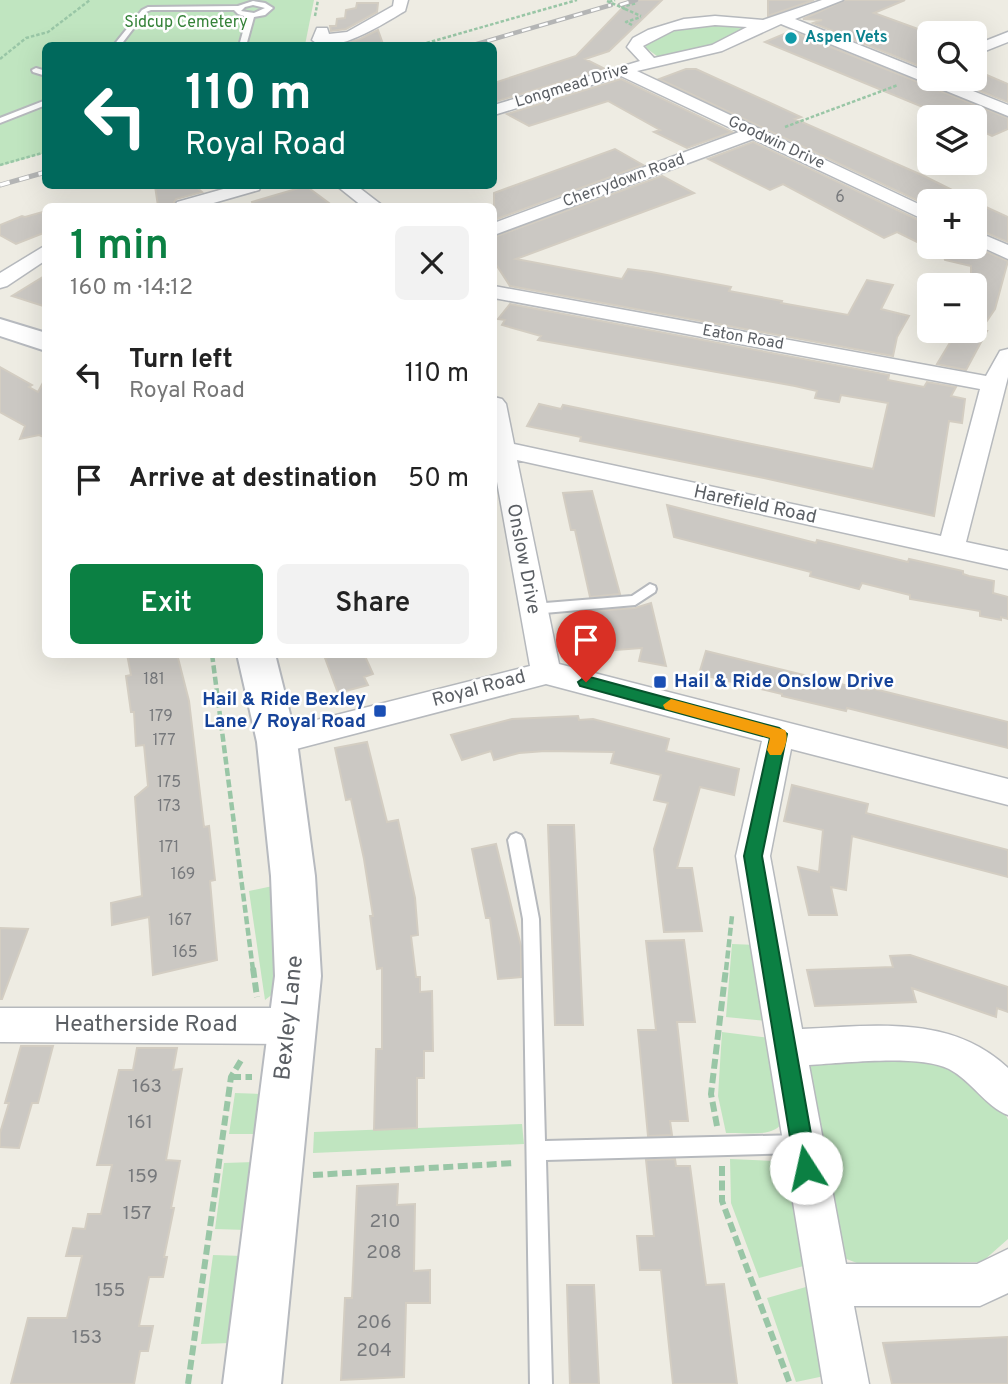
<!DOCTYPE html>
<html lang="en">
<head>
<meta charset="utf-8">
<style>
	:root { --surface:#fff; --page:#f2f2f2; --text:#222; --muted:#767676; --accent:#0b8043 }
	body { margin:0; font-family:Overpass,sans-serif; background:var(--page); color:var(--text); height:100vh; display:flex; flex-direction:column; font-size:26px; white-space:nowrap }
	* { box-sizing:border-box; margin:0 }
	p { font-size:23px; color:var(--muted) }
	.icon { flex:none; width:38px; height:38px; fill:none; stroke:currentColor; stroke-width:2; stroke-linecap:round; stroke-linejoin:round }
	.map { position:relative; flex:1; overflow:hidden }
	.sheet { position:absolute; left:42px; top:203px; width:455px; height:455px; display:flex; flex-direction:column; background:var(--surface); border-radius:10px; box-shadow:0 7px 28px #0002 }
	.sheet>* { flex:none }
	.hud { position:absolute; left:42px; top:42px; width:455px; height:147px; border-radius:10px; box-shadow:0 7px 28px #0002; background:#00695c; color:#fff; overflow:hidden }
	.buttons { position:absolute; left:917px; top:21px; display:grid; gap:14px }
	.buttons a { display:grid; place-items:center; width:70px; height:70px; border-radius:10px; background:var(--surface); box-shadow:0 7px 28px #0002; font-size:35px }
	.pin { position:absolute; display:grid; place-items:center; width:60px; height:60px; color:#fff; margin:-72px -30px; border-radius:50% 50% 50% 0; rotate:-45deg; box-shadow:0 0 7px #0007 }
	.pin .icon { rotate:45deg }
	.me { position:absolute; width:77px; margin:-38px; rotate:350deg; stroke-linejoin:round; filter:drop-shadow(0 0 5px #0008) }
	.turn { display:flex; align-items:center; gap:24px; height:147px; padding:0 28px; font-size:32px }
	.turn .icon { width:91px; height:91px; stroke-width:2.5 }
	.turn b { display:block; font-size:49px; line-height:60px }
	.round { display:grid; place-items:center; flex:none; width:74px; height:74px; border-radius:10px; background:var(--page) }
	.headline { display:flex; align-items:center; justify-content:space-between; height:119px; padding:0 28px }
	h1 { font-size:42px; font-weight:600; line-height:52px; color:var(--accent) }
	.primary-button { display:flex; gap:14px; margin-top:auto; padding:14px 28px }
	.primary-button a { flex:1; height:80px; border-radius:10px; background:var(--accent); color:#fff; font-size:28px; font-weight:600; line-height:80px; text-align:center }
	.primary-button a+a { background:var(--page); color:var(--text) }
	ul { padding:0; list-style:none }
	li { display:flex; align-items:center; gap:21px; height:105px; padding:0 28px }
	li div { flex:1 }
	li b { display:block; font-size:26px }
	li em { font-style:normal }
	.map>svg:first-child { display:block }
	.green { fill:#c0e5c0 }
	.building { fill:#cbc8c3; stroke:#d3cdc2; stroke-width:2 }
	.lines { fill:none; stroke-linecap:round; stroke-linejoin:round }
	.lane-casing { stroke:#b6b9bd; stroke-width:4 }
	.street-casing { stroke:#b6b9bd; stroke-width:3 }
	.secondary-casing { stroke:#b7babf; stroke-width:4 }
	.path-far2 { stroke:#99c6a6; stroke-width:2.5; stroke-dasharray:3.5 2; stroke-linecap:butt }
	.path-far1 { stroke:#99c6a6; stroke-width:4.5; stroke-dasharray:8 3.5; stroke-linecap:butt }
	.path { stroke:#99c6a6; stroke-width:6; stroke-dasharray:10 4.5; stroke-linecap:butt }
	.lane { fill:#fff; fill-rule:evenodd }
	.street { fill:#fff; fill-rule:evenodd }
	.secondary { fill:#fff; fill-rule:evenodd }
	.rail-far1-casing { stroke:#b4b5b5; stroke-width:4.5 }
	.rail-casing { stroke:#b4b5b5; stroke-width:5 }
	.rail-far1 { stroke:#fff; stroke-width:2.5; stroke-dasharray:9; stroke-linecap:butt }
	.rail { stroke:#fff; stroke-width:3.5; stroke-dasharray:10; stroke-linecap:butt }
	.path-bridge { stroke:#99c6a6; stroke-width:2.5; stroke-dasharray:3.5 2; stroke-linecap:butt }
	.route { fill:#0b8043; stroke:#07532c; stroke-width:2 }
	.slow { fill:#f59e0b }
	.culture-dot { fill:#0f9aa8; stroke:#fff; stroke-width:2.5 }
	.transit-dot { fill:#1a4fb4; stroke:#fff; stroke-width:2.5 }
	.labels { text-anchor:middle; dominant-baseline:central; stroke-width:5; stroke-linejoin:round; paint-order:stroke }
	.far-park-label { font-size:16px; fill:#358238; stroke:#fff }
	.far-culture-label { font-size:16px; font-weight:bold; fill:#0d838f; stroke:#fff; text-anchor:start }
	.far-street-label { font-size:16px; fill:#5b5f64; stroke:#fff }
	.number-label { font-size:16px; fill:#77797c }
	.street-label { font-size:19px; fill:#5b5f64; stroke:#fff }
	.transit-label { font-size:19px; font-weight:bold; fill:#164399; stroke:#fff; text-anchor:start }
	.near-number-label { font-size:19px; fill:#77797c }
	.near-street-label { font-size:23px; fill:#5b5f64; stroke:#fff }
</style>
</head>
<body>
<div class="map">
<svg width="1008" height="1384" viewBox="0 0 1008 1384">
	<rect width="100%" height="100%" fill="#eeece3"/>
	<path class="green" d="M 0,0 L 314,0 L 305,45 L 46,46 L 45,153 L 0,166 Z
		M 695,24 L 743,25 L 746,29 C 720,43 687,55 657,56 L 646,48 L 646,44 L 652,39 Z
		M 282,884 L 274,993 L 265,1000 L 249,891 Z
		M 732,944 L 757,945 L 767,1021 L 726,1017 Z
		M 722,1032 L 769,1038 L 783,1121 C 775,1139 743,1132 726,1133 L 718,1096 Z
		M 937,1057 L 1004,1111 L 1008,1120 L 1008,1239 L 982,1262 L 862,1265 L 844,1258 L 805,1060 Z
		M 235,1093 L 262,1094 L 257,1134 L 229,1134 Z
		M 522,1124 L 524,1144 L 313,1153 L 314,1132 Z
		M 730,1159 L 775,1161 L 787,1167 L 811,1264 L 759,1278 L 731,1203 Z
		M 254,1162 L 246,1230 L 215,1229 L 224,1163 Z
		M 213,1255 L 243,1256 L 234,1289 L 231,1343 L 201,1344 Z
		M 813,1285 L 829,1375 L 796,1382 L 767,1298 Z"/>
	<path class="building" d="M 630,0 L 662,0 L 609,51 L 585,59 L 605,69 L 494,102 L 494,83 L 576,56 Z
		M 768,0 L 814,0 L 768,16 Z
		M 845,0 L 905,0 L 874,13 L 929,33 L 929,70 L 813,23 L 822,20 L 803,19 Z
		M 357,3 L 378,3 L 377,12 L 346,29 L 331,31 L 330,26 L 336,26 L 337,19 L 345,18 L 346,10 L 356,8 Z
		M 378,30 L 383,44 L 340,46 L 360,39 Z
		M 791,31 L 1008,118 L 1008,129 L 992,136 L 975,128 L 975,117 L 947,117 L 765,42 Z
		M 686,69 L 696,69 L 801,117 L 795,119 L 924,176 L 974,201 L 929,201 L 929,206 L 659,79 Z
		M 975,70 L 1008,84 L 1008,102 L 949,79 L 975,79 Z
		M 621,79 L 732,132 L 687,148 L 654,132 L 660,130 L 608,101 L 529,126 L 507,114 Z
		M 753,142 L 929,225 L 929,245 L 923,242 L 919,243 L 897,232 L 884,238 L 783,184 L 770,190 L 708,159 Z
		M 615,149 L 643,165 L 494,220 L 494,193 Z
		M 662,176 L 694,193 L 516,259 L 622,279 L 628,269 L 651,272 L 731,287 L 729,291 L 782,301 L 781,303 L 848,315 L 867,280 L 893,285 L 881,309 L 909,316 L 897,337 L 893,356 L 510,286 L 497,266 L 494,268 L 494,237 Z
		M 155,186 L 195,186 L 202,192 L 176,199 L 172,206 L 158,206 Z
		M 306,186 L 333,206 L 253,206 L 252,202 Z
		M 975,202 L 1008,217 L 1008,242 L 975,228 Z
		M 46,211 L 46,232 L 16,244 L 0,235 L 0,225 L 22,216 L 25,217 Z
		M 932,247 L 975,247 L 1008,261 L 995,309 L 980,331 L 987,331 L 966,370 L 937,364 L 957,331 L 975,331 L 975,297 L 980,282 L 971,281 L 971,266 L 945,260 L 943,253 Z
		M 46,275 L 46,307 L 12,296 Z
		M 510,304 L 889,375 L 888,380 L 924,387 L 927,382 L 956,387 L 951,396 L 965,399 L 962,423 L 949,421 L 934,516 L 764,478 L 580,441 L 581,437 L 527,426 L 539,404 L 561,409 L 563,405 L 873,469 L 888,403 L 841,395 L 839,402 L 815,398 L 817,391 L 795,386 L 538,340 L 541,336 L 502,325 L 505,320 L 498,319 Z
		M 0,367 L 32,385 L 29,387 L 38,392 L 46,377 L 46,438 L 39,435 L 20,439 L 25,426 L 0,412 Z
		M 592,491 L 606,543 L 620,594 L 590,597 L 575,530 L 571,530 L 563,493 Z
		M 667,505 L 816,543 L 817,540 L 908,562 L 909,559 L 963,571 L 963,574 L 969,576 L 994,581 L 993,593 L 1008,597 L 1008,619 L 1001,617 L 1001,620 L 980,616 L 980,611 L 910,599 L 910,595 L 862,583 L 859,589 L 810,576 L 811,572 L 674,537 Z
		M 651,603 L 666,666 L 639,661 L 642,648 L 602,651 L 594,611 L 635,608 Z
		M 706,651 L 861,689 L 869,690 L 870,688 L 1008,722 L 1008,748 L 847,708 L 846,711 L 782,696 L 782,694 L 699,674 Z
		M 127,654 L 177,654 L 189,701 L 204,827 L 209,826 L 215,880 L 210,881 L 217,960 L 153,975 L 149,917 L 112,925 L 111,903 L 142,896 L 135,797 L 148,786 L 144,745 L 136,746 L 134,712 L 131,712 L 126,676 L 131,675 Z
		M 339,654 L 364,654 L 373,674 L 364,677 L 368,685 L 338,693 L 325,658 Z
		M 578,716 L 579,720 L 593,719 L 669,739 L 666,751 L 739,769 L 734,795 L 700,787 L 677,868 L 692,868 L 702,931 L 664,932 L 654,849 L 668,803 L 654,800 L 661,775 L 611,763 L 614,752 L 545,751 L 519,753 L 494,760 L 491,751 L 462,760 L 451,735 L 512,719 Z
		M 367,742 L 387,822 L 398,820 L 415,898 L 418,935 L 411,936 L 416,977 L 420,977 L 420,992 L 432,991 L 433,1051 L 424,1051 L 424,1078 L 417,1078 L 417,1128 L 374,1130 L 376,1049 L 382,1049 L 382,968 L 377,969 L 370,916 L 373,916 L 364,859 L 351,799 L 346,800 L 335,748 Z
		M 792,785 L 868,804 L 866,813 L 1008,850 L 1008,877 L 852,836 L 846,890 L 831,887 L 837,915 L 809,915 L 798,867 L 819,872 L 823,830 L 784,821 Z
		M 548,825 L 574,825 L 583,1025 L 555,1025 Z
		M 496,844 L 521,946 L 521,977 L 498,979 L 490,918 L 486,918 L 472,849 Z
		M 0,928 L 28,929 L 2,999 L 0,999 Z
		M 684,940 L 695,1022 L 677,1022 L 688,1121 L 670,1121 L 672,1135 L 648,1136 L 638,1030 L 656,1030 L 646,941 Z
		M 910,955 L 1008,987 L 1008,1012 L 997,1008 L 996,1017 L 912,988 L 916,1002 L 815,1006 L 807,970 L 893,967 L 890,956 Z
		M 21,1046 L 53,1046 L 38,1103 L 32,1103 L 19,1148 L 0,1147 L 0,1133 L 9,1103 L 5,1103 Z
		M 137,1048 L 177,1048 L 173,1070 L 182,1069 L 166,1160 L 180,1161 L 171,1208 L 174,1208 L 164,1257 L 167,1257 L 163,1277 L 149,1277 L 139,1326 L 153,1326 L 148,1351 L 140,1351 L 134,1384 L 11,1384 L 28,1318 L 67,1318 L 82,1256 L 66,1256 L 73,1228 L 85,1229 L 88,1214 L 101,1214 L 112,1165 L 97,1165 L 119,1070 L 133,1070 Z
		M 675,1159 L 676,1166 L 690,1166 L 706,1285 L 724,1284 L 737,1384 L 673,1384 L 661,1270 L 640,1270 L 637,1236 L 654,1236 L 646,1160 Z
		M 398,1184 L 397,1205 L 415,1204 L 414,1271 L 430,1270 L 430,1303 L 406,1303 L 404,1377 L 341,1380 L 345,1298 L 352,1298 L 357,1186 Z
		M 567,1285 L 594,1285 L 599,1384 L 570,1384 Z
		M 1008,1337 L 1008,1384 L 892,1384 L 883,1343 Z"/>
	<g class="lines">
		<defs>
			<path id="lane" d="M 253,1 L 265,3 L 273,8 L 265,15 L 254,17 L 246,46 L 239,46 L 247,17 L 238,14 L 234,10 L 151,10 L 146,12 L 120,46 L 113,46 L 142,10 L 148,7 L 238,6 ZM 253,5 L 265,8 L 254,13 L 241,11 L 245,7 Z
				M 36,68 L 46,71 L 46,76 L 33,72 L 32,70 Z
				M 46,100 L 46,105 L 0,123 L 0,118 Z
				M 650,584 L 655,586 L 656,589 L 655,592 L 635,605 L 533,614 L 526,609 L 533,604 L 632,596 Z
				M 516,833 L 521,835 L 524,840 L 539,919 L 545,1141 L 800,1135 L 807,1137 L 809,1144 L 807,1151 L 800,1153 L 546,1160 L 552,1384 L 530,1384 L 523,919 L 508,840 L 511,835 Z"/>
			<path id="street" d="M 394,0 L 408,0 L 405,11 C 386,22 332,58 312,40 L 317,28 L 327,28 L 329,34 L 347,32 L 393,6 Z
				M 822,0 L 843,0 L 795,19 L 929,73 L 929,79 L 943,79 L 1008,105 L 1008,116 L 781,24 L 722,51 L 637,71 L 929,209 L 929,222 L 753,139 L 494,235 L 494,223 L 739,132 L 621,76 L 494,115 L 494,105 L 640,61 L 627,47 L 633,38 L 648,30 L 684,19 L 715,16 L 763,20 ZM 715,25 L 747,27 L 712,45 L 654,58 L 643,46 L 674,30 Z
				M 1008,32 L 1008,42 L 975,55 L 975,45 Z
				M 234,186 L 261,186 L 259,190 L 203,206 L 175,206 L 177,202 Z
				M 337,186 L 357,186 L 383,206 L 362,206 Z
				M 975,231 L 1008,245 L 1008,259 L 975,244 Z
				M 46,245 L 46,260 L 7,286 L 0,288 L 0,273 Z
				M 494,286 L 986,376 L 1000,351 L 1008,349 L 1008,377 L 966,542 L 1008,551 L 1008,569 L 517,460 L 559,664 L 1008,779 L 1008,805 L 791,749 L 770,856 L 802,1029 C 874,1026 951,1014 1008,1068 L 1008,1115 C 985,1106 972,1081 949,1069 C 919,1054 844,1063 809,1065 L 846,1264 L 977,1264 L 1008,1249 L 1008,1293 L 980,1306 L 854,1306 L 869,1384 L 823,1384 L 736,856 L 762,741 L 546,684 L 277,754 L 266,751 L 262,742 L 266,733 L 277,730 L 530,666 L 494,465 L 494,397 L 502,399 L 506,404 L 514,444 L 941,536 L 980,389 L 494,298 Z
				M 0,1008 L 292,1008 L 305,1014 L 311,1026 L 305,1038 L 292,1044 L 0,1042 Z"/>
			<path id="secondary" d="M 0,319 L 46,333 L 46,351 L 0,336 Z
				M 237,654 L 275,654 L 297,742 L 315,876 L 321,976 L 281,1384 L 223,1384 L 275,976 L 271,876 L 257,742 Z"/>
		</defs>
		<use href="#lane" class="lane-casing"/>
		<use href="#street" class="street-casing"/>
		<use href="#secondary" class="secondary-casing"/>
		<path class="path-far2" d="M 609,2 L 615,0
			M 621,7 L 637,3
			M 625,9 L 641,16
			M 315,16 L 318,0
			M 632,25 L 626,22 L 641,17
			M 416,46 L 577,0
			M 0,59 L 26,38 L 48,32 L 90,0
			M 785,127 L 898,85
			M 0,165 L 46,152"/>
		<path class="path-far1" d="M 212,654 L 253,970
			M 726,970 L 732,916"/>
		<path class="path" d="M 253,968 L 257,997
			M 231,1077 L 252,1077
			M 717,1126 L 711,1094 L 726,968
			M 722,1166 L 722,1201 L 790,1384
			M 313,1175 L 514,1163
			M 188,1384 L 231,1077 L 243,1057"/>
		<use href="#lane" class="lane"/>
		<use href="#street" class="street"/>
		<use href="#secondary" class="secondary"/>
		<defs>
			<path id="rail-far1" d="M 620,5 L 636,0
				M 470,46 L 611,5"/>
			<path id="rail" d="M 0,185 L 46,172"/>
		</defs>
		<use href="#rail-far1" class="rail-far1-casing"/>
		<use href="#rail" class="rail-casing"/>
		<use href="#rail-far1" class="rail-far1"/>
		<use href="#rail" class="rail"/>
		<path class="path-bridge" d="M 607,1 L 625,9"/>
	</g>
	<path class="route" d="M 586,676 L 779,728 L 787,734 L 762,856 L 817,1168 L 814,1175 L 806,1179 L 798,1175 L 795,1168 L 744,856 L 770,738 L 580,686 L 578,682 Z"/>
	<path class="slow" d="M 671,699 L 785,730 C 789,737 785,748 781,755 L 770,755 L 767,750 L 770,738 L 665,709 L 663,705 Z"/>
	<circle class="culture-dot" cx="791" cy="38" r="7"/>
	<g class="transit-dot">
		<rect x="653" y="675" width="14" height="14" rx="3.5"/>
		<rect x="373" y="704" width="14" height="14" rx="3.5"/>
	</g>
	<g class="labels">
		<g class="far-park-label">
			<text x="186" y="23">Sidcup Cemetery</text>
		</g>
		<g class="far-culture-label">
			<text x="805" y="38">Aspen Vets</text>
		</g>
		<g class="far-street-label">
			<text transform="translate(572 86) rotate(-17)">Longmead Drive</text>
			<text transform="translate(776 143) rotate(25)">Goodwin Drive</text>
			<text transform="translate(624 181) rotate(-20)">Cherrydown Road</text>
			<text transform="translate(743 338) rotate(10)">Eaton Road</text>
		</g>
		<g class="number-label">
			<text x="840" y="198">6</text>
			<text x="154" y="680">181</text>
			<text x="161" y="717">179</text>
			<text x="164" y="741">177</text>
			<text x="169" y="783">175</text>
			<text x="169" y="807">173</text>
			<text x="169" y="848">171</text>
			<text x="183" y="875">169</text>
			<text x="180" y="921">167</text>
			<text x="185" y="953">165</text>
		</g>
		<g class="street-label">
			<text transform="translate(755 505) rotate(12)">Harefield Road</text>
			<text transform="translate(523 559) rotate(79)">Onslow Drive</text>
			<text transform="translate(479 689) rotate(-15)">Royal Road</text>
		</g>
		<g class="transit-label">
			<text x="674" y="682">Hail &amp; Ride Onslow Drive</text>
			<text x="366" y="700" text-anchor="end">Hail &amp; Ride Bexley<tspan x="366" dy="22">Lane / Royal Road</tspan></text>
		</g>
		<g class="near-number-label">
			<text x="147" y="1087">163</text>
			<text x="140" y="1123">161</text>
			<text x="143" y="1177">159</text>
			<text x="137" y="1214">157</text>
			<text x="385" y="1222">210</text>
			<text x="384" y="1253">208</text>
			<text x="110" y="1291">155</text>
			<text x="374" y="1323">206</text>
			<text x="87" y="1338">153</text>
			<text x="374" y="1351">204</text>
		</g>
		<g class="near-street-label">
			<text transform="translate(290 1018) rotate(-84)">Bexley Lane</text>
			<text x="146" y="1025">Heatherside Road</text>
		</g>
	</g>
</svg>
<div class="buttons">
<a><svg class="icon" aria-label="search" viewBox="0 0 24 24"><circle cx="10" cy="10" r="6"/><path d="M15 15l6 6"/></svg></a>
<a><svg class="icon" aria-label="layers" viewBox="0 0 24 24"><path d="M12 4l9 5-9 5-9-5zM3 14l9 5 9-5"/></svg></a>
<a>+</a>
<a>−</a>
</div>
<div class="pin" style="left:586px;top:682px;background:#d93025"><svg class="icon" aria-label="arrive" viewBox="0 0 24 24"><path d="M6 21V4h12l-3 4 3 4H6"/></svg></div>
<svg class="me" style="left:806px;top:1168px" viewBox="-20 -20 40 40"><circle r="19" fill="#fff"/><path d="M0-13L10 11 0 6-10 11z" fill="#0b8043"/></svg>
<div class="hud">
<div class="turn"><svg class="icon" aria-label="left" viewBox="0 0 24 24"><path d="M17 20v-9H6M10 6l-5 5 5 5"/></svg><div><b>110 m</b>Royal Road</div></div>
</div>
<section class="sheet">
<div class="headline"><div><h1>1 min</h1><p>160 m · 14:12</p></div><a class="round"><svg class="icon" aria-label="close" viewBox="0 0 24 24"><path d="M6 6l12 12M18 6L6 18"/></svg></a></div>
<ul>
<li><svg class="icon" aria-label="left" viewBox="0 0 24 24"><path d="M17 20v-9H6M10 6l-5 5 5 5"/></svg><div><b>Turn left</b><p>Royal Road</p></div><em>110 m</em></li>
<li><svg class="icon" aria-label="arrive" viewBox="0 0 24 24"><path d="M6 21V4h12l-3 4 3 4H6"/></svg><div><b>Arrive at destination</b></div><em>50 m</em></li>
</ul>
<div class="primary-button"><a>Exit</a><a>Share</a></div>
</section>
</div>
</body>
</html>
